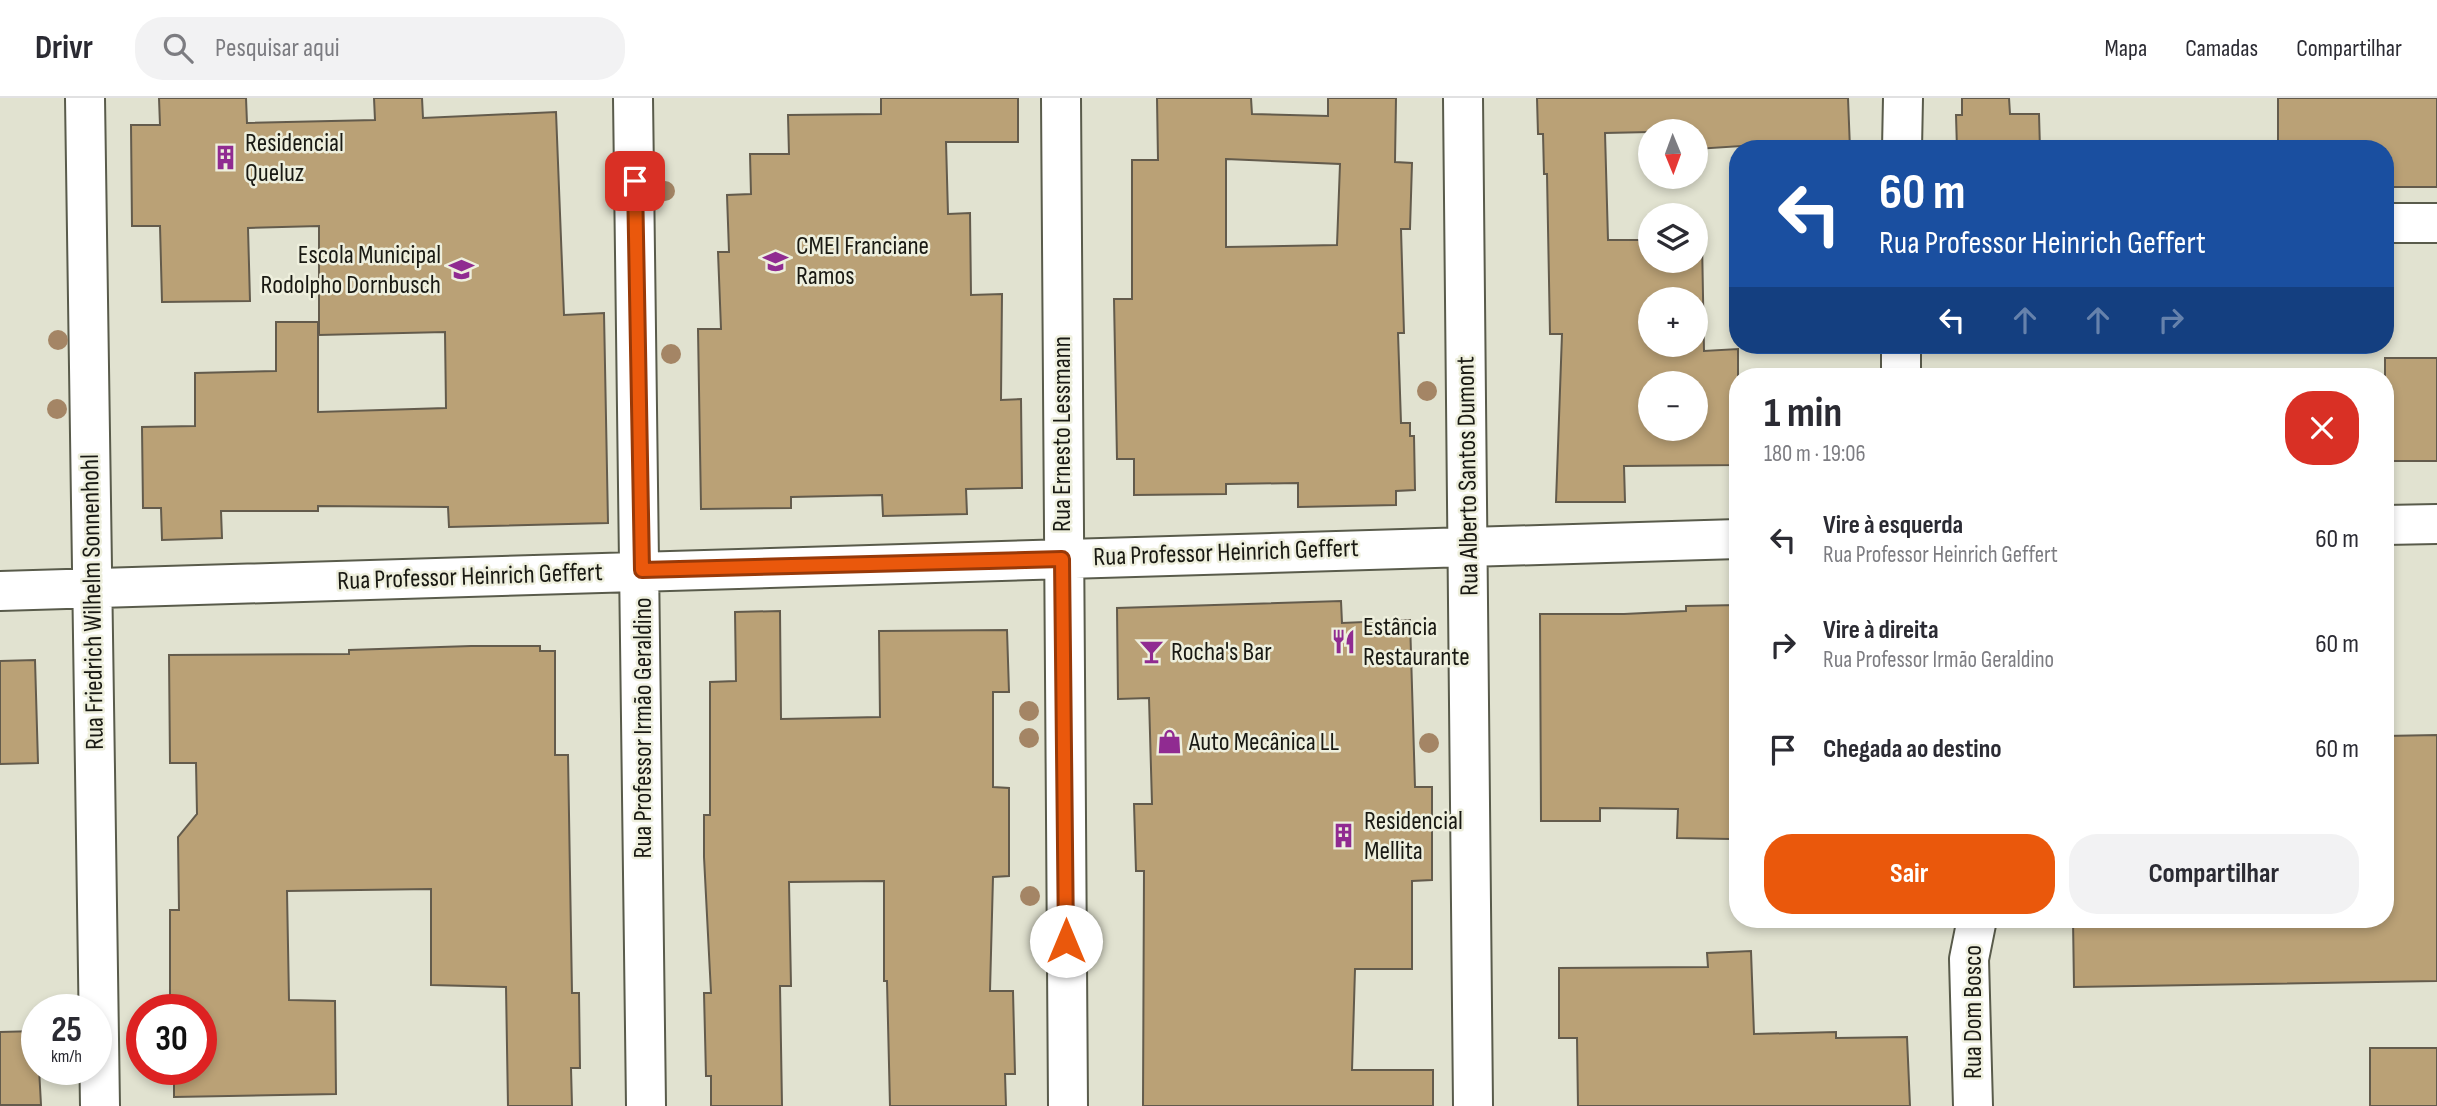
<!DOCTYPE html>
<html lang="pt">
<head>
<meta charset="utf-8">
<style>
	:root { --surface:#fff; --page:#f2f2f3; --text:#2b2b33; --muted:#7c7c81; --line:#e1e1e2; --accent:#ea580c }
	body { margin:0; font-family:"Sofia Sans Condensed",sans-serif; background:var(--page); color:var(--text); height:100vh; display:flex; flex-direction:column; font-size:26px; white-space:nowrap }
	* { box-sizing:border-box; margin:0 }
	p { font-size:23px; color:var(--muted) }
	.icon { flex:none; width:38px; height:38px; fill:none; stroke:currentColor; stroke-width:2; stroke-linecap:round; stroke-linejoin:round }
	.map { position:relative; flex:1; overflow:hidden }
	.side { position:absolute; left:1729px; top:270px; width:665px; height:560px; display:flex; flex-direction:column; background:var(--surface); border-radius:28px; box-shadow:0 4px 10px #0003 }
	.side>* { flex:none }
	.top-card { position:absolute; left:1729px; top:42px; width:665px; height:214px; border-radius:28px; box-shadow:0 4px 10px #0003; background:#1a4fa0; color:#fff; overflow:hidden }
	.needle { width:46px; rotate:179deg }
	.fabs { position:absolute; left:1638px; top:21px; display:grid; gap:14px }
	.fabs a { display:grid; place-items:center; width:70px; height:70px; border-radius:50%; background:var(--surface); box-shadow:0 4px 10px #0003; font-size:35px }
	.speed { position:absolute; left:21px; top:896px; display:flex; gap:14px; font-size:35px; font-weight:700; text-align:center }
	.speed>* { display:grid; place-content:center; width:91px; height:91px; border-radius:50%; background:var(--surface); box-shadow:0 4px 10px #0003; line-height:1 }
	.speed small { font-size:18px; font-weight:400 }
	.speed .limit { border:10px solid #d22; background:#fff; color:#111 }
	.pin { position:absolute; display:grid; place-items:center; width:60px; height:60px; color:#fff; margin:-30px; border-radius:14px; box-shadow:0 4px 10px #0006 }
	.me { position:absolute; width:77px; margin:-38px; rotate:0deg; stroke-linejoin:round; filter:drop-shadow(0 0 5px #0008) }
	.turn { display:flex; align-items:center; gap:24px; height:147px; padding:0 35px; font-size:32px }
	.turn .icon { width:91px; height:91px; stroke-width:2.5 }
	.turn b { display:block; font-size:49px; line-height:60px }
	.lanes { display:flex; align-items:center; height:66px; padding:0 35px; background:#0003; justify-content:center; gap:35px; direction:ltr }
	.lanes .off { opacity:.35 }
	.round { display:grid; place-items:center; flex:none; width:74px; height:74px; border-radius:28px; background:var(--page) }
	.headline { display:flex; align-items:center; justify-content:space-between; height:119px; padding:0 35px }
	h1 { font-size:42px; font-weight:700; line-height:52px }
	.cta { display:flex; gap:14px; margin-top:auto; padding:14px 35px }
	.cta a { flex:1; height:80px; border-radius:28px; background:var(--accent); color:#fff; font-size:28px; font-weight:700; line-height:80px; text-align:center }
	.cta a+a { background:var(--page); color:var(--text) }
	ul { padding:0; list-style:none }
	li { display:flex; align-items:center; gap:21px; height:105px; padding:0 35px }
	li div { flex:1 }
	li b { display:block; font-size:26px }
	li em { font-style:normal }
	header { display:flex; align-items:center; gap:42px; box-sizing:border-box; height:98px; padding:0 35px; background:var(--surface); border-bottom:2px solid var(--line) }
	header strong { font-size:33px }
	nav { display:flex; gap:38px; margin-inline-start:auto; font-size:24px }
	.search { width:490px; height:63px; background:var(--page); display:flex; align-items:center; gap:18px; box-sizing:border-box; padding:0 24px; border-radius:28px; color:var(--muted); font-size:26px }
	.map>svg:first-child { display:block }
	.building { fill:#baa176; stroke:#635b4c; stroke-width:2; fill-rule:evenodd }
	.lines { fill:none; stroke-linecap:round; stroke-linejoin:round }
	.street-casing { stroke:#595b4b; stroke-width:42 }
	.street { stroke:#fff; stroke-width:38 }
	.tree { fill:#a48565 }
	.route-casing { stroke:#983908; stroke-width:18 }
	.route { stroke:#ea580c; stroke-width:12 }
	.labels { text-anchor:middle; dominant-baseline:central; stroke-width:5; stroke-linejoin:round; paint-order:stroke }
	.poi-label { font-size:26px; fill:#191913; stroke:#eeefdd; text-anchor:start }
	.street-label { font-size:26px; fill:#191913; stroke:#eeefdd }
</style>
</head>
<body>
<header>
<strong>Drivr</strong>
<div class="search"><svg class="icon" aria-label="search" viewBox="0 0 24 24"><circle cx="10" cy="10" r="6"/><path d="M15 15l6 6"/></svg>Pesquisar aqui</div>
<nav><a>Mapa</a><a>Camadas</a><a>Compartilhar</a></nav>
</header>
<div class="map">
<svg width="2437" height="1008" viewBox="0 0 2437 1008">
	<rect width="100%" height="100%" fill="#e1e2d0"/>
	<path class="building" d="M 159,0 L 246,0 L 247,25 L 375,22 L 374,0 L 422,0 L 423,20 L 556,14 L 564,217 L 604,215 L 608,425 L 449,429 L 448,409 L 318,408 L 318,413 L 221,413 L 222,440 L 162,442 L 161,410 L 143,410 L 142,329 L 195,328 L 195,275 L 276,273 L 276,224 L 318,224 L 318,314 L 446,310 L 445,234 L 319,237 L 319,128 L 248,130 L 250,203 L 162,204 L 160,128 L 132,128 L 131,27 L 160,27 Z
		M 881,0 L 1018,0 L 1018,44 L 946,44 L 948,116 L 970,115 L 971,197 L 1002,196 L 1001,302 L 1021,301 L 1022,390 L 966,391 L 967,416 L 883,418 L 882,397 L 791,399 L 791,410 L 701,411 L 698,231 L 721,231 L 718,154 L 729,154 L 727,97 L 751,96 L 750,56 L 789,56 L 788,17 L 881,16 Z
		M 1157,0 L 1251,0 L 1252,16 L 1328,18 L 1328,0 L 1396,0 L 1395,64 L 1412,65 L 1410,131 L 1401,131 L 1404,235 L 1398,235 L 1401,325 L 1410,325 L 1410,338 L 1414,338 L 1415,392 L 1396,393 L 1396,407 L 1298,409 L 1298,385 L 1226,386 L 1226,396 L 1134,397 L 1134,361 L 1117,361 L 1114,201 L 1132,201 L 1132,62 L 1158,62 ZM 1226,61 L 1340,66 L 1337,147 L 1226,149 Z
		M 1537,0 L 1848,0 L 1850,51 L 1816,51 L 1816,43 L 1696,51 L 1696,33 L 1605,35 L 1608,142 L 1650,142 L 1650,163 L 1696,163 L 1696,142 L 1702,142 L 1704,253 L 1738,251 L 1738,367 L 1624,368 L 1625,404 L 1556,404 L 1562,236 L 1550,236 L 1547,76 L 1544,76 L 1543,36 L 1538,36 ZM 1650,201 L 1696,201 L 1696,247 L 1650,247 ZM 1650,285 L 1696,285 L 1696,331 L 1650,331 Z
		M 1962,0 L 2009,0 L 2010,16 L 2039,16 L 2040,51 L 1957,51 L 1956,17 L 1962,17 Z
		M 2278,0 L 2437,0 L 2437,89 L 2385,89 L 2385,51 L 2278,51 Z
		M 2385,260 L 2437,260 L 2437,363 L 2385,363 Z
		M 1341,503 L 1342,525 L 1410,522 L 1415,689 L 1432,689 L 1432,782 L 1412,783 L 1412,871 L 1355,871 L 1352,972 L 1433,972 L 1433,1008 L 1143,1008 L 1144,773 L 1136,773 L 1134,706 L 1152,706 L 1149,600 L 1118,601 L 1117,510 Z
		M 1738,507 L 1738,670 L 1730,671 L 1730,741 L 1677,740 L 1678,711 L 1600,710 L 1600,723 L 1541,723 L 1540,516 L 1624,516 L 1686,513 L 1686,508 Z
		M 780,513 L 781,621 L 880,619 L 879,533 L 1007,532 L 1009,594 L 993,594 L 993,689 L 1009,690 L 1009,778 L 993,779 L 990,893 L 1013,893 L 1015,976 L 1005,976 L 1006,1008 L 890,1008 L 887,883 L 884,883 L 884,783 L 789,784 L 791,888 L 780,888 L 782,1008 L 711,1008 L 711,978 L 706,978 L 704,895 L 711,895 L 704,759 L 704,717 L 710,717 L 710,584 L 736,583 L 735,514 Z
		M 471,548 L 540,548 L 540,553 L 555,553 L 555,657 L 568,657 L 572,895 L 579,895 L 580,970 L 571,970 L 572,1008 L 508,1008 L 506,889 L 431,887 L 431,791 L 287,793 L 289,902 L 335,903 L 336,996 L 174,999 L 174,971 L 201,971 L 201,912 L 170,912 L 170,812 L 179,812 L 178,739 L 197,716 L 196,665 L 170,665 L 169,557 L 349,556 L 349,552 Z
		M 35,562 L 38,665 L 0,666 L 0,563 Z
		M 2437,637 L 2437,883 L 2074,889 L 2073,821 L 2385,821 L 2385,638 Z
		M 1751,853 L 1754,936 L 1836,934 L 1836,940 L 1907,939 L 1910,1008 L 1578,1008 L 1577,940 L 1559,940 L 1559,870 L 1708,869 L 1707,855 Z
		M 37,933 L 41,1007 L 0,1007 L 0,934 Z
		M 2370,950 L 2437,950 L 2437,1008 L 2370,1008 Z"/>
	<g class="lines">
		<defs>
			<path id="street" d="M 85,0 L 100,1008
				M 633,0 L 646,1008
				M 1061,0 L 1068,1008
				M 1463,0 L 1473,1008
				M 1902,51 L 1903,0
				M 2385,125 L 2437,125
				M 1901,247 L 1901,278
				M 2385,427 L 2437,426
				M 0,493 L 1738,441
				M 1973,1008 L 1969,861 L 1977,821"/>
		</defs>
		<use href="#street" class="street-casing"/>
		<use href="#street" class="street"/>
	</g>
	<g class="tree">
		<circle cx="665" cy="93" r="10"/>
		<circle cx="58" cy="242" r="10"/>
		<circle cx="671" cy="256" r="10"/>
		<circle cx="1427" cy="293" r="10"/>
		<circle cx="57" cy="311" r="10"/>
		<circle cx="1029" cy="613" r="10"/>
		<circle cx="1029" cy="640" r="10"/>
		<circle cx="1429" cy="645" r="10"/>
		<circle cx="1030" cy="798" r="10"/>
	</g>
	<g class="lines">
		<defs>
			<path id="route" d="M 635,83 L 642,472 L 1062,461 L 1066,843"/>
		</defs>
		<use href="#route" class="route-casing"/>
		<use href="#route" class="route"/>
	</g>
	<defs>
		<symbol id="building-bare" viewBox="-9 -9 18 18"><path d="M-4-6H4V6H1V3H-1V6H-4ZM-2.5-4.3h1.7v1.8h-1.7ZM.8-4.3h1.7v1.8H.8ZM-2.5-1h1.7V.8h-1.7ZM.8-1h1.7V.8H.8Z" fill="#902b91" stroke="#eeefdd" stroke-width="2.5" paint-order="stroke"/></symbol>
		<symbol id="school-bare" viewBox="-9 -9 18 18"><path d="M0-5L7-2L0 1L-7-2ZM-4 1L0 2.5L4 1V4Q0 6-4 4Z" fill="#902b91" stroke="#eeefdd" stroke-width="2.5" paint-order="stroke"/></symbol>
		<symbol id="restaurant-bare" viewBox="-9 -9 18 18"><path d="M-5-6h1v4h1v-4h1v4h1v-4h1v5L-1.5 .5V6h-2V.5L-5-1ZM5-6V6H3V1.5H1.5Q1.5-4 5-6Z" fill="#902b91" stroke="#eeefdd" stroke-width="2.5" paint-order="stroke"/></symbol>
		<symbol id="bar-bare" viewBox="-9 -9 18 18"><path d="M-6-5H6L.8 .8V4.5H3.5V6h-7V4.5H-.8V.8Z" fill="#902b91" stroke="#eeefdd" stroke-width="2.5" paint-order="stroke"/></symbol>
		<symbol id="shop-bare" viewBox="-9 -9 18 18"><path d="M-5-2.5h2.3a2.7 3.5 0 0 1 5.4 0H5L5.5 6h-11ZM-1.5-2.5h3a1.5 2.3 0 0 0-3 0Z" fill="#902b91" stroke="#eeefdd" stroke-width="2.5" paint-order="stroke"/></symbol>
	</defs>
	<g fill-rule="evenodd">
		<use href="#building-bare" x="208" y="42" width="35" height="35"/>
		<use href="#school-bare" x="758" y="146" width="35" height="35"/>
		<use href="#school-bare" x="444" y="154" width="35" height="35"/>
		<use href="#restaurant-bare" x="1326" y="526" width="35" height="35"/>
		<use href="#bar-bare" x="1134" y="536" width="35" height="35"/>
		<use href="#shop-bare" x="1152" y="626" width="35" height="35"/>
		<use href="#building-bare" x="1326" y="720" width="35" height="35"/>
	</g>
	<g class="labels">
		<g class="poi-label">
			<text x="245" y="45">Residencial<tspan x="245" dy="30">Queluz</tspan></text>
			<text x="796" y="148">CMEI Franciane<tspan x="796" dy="30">Ramos</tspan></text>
			<text x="441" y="157" text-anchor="end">Escola Municipal<tspan x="441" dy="30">Rodolpho Dornbusch</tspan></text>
			<text x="1363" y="529">Estância<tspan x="1363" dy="30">Restaurante</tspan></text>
			<text x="1171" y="554">Rocha's Bar</text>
			<text x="1189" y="644">Auto Mecânica LL</text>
			<text x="1364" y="723">Residencial<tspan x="1364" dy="30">Mellita</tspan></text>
		</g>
		<g class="street-label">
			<text transform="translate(1062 336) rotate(-90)">Rua Ernesto Lessmann</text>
			<text transform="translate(1468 378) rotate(-91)">Rua Alberto Santos Dumont</text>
			<text transform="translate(1226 455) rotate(-2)">Rua Professor Heinrich Geffert</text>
			<text transform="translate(470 479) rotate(-2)">Rua Professor Heinrich Geffert</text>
			<text transform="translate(93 504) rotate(-91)">Rua Friedrich Wilhelm Sonnenhohl</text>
			<text transform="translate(643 630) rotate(-90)">Rua Professor Irmão Geraldino</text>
			<text transform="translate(1973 914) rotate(-90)">Rua Dom Bosco</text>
		</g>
	</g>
</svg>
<div class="fabs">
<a><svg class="needle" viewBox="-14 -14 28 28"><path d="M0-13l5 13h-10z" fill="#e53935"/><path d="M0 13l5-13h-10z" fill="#7c7c81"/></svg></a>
<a><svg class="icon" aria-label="layers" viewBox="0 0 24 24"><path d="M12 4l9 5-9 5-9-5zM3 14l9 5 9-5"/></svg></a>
<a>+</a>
<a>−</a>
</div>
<div class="speed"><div>25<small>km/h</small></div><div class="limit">30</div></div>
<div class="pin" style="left:635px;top:83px;background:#d93025"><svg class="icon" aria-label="arrive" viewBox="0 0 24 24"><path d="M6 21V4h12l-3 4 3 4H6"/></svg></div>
<svg class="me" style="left:1066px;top:843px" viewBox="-20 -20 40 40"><circle r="19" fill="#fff"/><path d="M0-13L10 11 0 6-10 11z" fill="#ea580c"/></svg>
<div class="top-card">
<div class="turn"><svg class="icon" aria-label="left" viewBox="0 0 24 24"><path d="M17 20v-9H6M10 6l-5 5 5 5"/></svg><div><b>60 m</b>Rua Professor Heinrich Geffert</div></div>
<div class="lanes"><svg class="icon" aria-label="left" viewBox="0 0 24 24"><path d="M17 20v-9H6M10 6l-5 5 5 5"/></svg><svg class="icon off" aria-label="ahead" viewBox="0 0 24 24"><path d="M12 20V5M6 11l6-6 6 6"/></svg><svg class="icon off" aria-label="ahead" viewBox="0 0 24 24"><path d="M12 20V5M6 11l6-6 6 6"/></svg><svg class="icon off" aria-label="right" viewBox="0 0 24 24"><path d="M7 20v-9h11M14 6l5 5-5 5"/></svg></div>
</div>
<section class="side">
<div class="headline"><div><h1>1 min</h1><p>180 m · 19:06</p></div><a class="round" style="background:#d93025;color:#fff"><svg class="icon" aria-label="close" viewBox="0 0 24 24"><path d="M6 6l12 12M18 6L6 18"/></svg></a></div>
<ul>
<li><svg class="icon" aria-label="left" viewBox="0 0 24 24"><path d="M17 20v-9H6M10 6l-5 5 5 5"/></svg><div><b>Vire à esquerda</b><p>Rua Professor Heinrich Geffert</p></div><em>60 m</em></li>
<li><svg class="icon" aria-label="right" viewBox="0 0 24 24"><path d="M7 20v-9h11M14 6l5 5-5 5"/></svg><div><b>Vire à direita</b><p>Rua Professor Irmão Geraldino</p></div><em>60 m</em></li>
<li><svg class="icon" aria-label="arrive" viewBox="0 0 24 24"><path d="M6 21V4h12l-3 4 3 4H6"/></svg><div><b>Chegada ao destino</b></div><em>60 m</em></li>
</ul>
<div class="cta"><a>Sair</a><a>Compartilhar</a></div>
</section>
</div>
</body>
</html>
